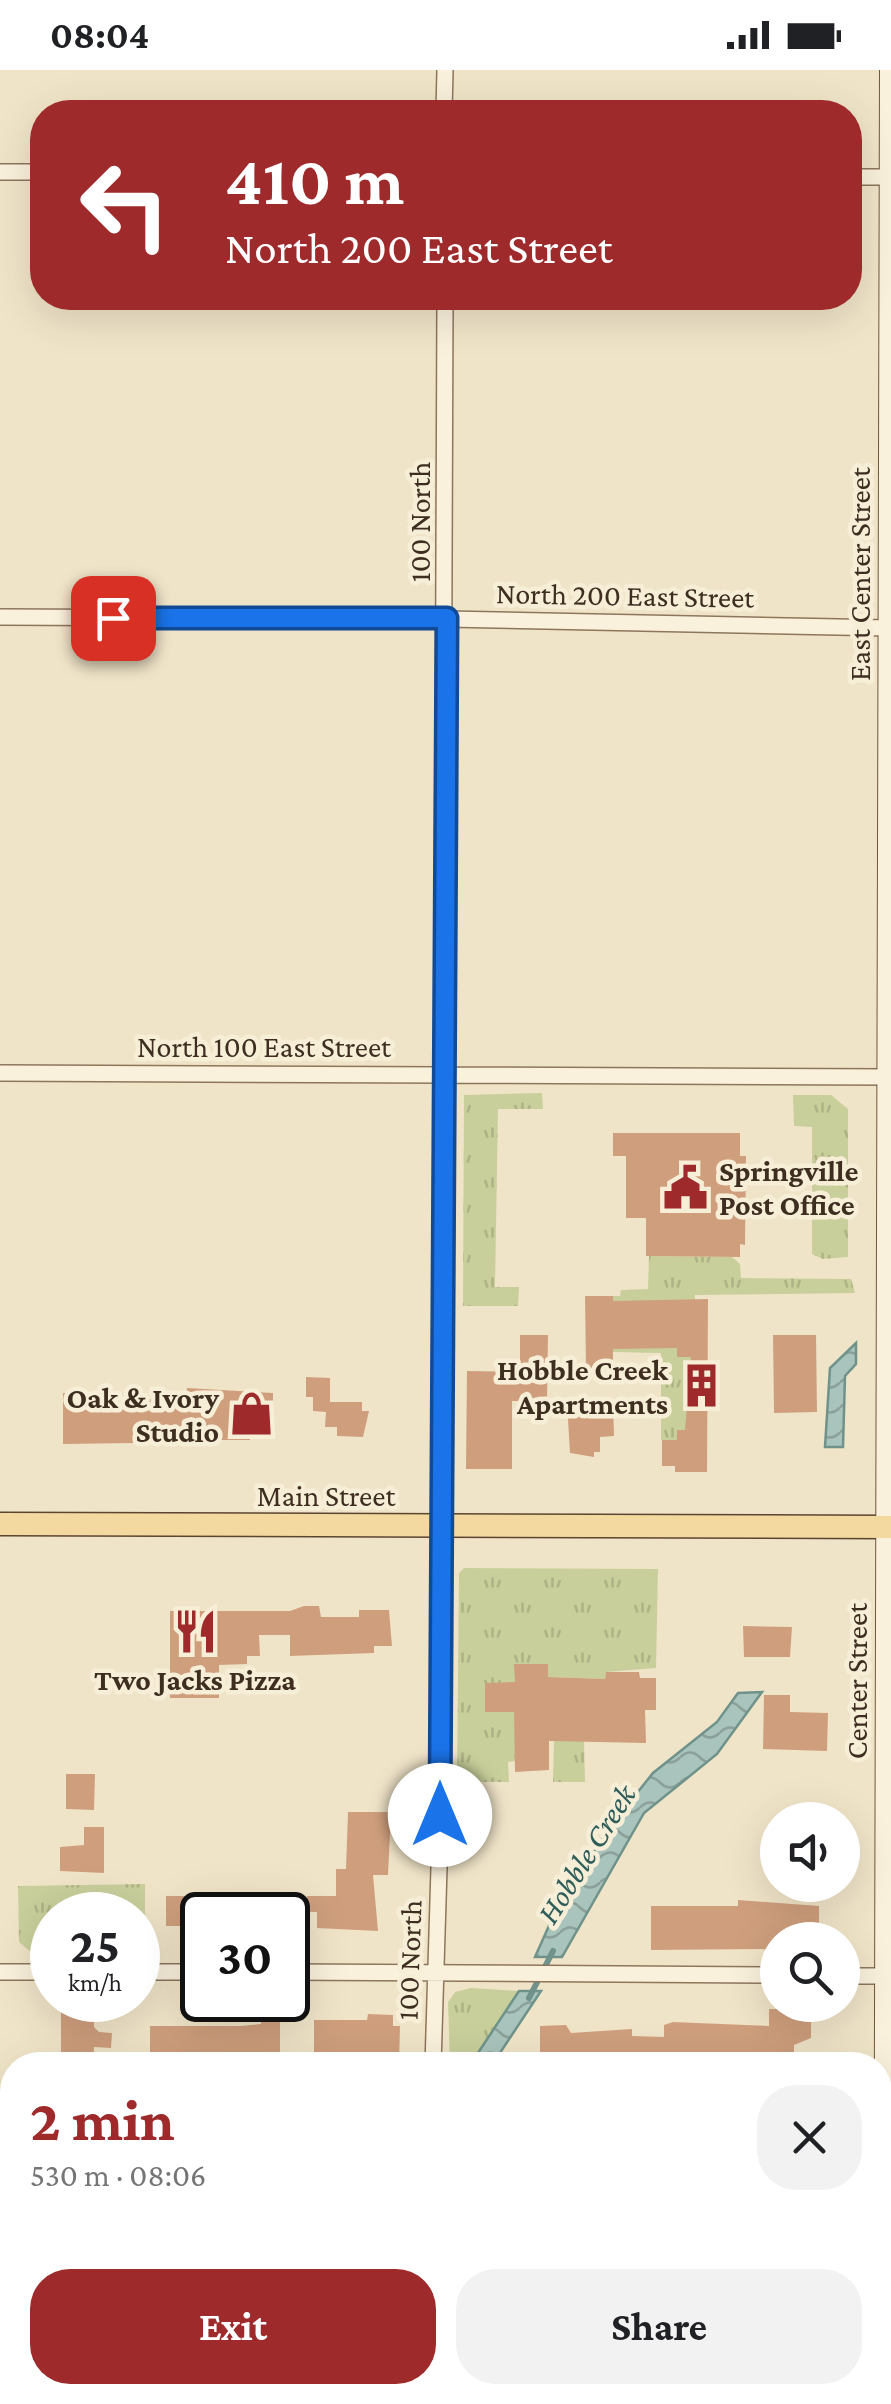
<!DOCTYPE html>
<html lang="en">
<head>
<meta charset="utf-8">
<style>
	:root { --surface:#fff; --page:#f2f2f2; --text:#202124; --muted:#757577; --accent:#9e2a2b }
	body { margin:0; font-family:"Crimson Pro",serif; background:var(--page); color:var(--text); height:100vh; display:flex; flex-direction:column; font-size:38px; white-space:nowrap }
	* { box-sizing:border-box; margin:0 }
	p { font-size:32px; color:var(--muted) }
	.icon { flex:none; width:55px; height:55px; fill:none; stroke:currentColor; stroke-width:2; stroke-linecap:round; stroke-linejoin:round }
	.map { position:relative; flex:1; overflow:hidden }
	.details { position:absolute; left:0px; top:1982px; width:892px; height:352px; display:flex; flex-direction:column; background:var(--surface); border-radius:40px 40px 0 0; box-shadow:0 10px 40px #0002 }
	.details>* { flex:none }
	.hud { position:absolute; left:30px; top:30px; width:832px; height:210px; border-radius:40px; box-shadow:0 10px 40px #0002; background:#9e2a2b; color:#fff; overflow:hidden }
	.controls { position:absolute; left:760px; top:1732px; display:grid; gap:20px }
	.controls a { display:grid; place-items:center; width:100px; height:100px; border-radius:50%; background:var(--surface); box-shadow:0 10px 40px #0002; font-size:50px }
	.speed { position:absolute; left:30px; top:1822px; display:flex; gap:20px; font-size:50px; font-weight:700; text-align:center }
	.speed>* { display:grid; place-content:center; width:130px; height:130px; border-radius:50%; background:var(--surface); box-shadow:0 10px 40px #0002; line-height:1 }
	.speed small { font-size:25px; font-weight:400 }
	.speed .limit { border:5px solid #111; border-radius:15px; background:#fff; color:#111 }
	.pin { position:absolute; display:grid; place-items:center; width:85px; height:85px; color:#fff; margin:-42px; border-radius:20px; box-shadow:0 5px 15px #0006 }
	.me { position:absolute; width:110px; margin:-55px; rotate:0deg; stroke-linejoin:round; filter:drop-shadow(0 0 8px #0008) }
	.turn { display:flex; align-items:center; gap:35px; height:210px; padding:0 30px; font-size:45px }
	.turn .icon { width:130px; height:130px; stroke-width:2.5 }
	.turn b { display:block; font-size:70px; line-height:85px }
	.round { display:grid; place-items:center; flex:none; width:105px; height:105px; border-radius:40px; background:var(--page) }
	.head { display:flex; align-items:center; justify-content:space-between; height:170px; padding:0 30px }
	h1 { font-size:60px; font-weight:700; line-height:75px; color:var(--accent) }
	.cta { display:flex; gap:20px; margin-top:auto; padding:20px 30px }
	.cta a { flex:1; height:115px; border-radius:40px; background:var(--accent); color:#fff; font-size:40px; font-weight:700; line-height:115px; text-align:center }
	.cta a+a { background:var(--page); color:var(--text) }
	.status { display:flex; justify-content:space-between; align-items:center; height:70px; padding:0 50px; background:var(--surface); direction:ltr }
	.status svg { height:28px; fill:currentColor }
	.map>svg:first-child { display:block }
	.grass { fill:url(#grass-tufts) }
	.water { fill:url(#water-waves); stroke:#6f938a; stroke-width:2.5 }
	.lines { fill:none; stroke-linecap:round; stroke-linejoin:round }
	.stream { stroke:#6f938a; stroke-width:6 }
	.building { fill:#cf9f7d }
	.street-casing { stroke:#8d765c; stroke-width:18 }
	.secondary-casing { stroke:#6f573f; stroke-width:22 }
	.primary-casing { stroke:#5b4430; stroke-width:25 }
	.street { stroke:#faf1dc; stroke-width:15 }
	.secondary { stroke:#faf1dc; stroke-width:20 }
	.primary { stroke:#f3d9a0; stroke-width:22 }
	.route-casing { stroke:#114b97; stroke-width:25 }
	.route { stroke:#1a73e8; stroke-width:18 }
	.labels { text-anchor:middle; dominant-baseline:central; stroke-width:9; stroke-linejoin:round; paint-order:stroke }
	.street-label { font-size:30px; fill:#3d2e20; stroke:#f7eed8 }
	.poi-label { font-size:30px; font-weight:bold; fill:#3d2e20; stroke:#f7eed8; text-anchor:end }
	.water-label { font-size:32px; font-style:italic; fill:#2f5d5a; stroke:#f7eed8 }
</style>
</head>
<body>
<div class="status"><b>08:04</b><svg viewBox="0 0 49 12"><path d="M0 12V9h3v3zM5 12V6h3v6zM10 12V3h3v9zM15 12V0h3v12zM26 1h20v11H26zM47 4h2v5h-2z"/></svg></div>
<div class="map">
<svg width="891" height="2334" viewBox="0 0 891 2334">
	<defs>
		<pattern id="grass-tufts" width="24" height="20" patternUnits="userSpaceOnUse" patternTransform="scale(2.5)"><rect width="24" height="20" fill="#c9cf9b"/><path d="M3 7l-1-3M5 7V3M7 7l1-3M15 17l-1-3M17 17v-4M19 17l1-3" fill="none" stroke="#aeb285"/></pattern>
		<pattern id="water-waves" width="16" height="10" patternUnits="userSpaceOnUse" patternTransform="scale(2.5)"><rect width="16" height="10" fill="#a9c4bc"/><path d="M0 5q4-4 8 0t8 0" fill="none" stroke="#8ba098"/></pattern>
	</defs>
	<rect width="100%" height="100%" fill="#f0e4c8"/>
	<path class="grass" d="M 542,1023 L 543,1039 L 498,1039 L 495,1217 L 519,1217 L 518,1236 L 463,1236 L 464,1025 Z
		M 793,1025 L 831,1025 L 848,1039 L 848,1187 L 823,1189 L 812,1184 L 812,1057 L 794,1056 Z
		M 649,1186 L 732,1187 L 740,1194 L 741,1208 L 851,1209 L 855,1223 L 695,1225 L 695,1253 L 677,1276 L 677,1287 L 691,1287 L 695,1325 L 686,1325 L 686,1336 L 695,1337 L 695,1355 L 677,1370 L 661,1370 L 661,1283 L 613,1282 L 613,1226 L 620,1226 L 621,1220 L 648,1219 Z
		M 464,1498 L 658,1499 L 656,1598 L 606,1602 L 605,1609 L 548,1607 L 548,1594 L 515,1594 L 515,1691 L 508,1692 L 509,1712 L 457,1712 L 459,1503 Z
		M 554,1671 L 584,1671 L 585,1712 L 553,1712 Z
		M 145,1814 L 145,1890 L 138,1890 L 138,1845 L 52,1845 L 52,1891 L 41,1891 L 19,1872 L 18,1816 Z
		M 471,1918 L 519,1921 L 470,1995 L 450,1995 L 448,1932 L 455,1922 Z"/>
	<path class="water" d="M 856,1273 L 856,1294 L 845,1306 L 843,1377 L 825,1377 L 830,1298 Z
		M 762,1622 L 717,1684 L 644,1743 L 562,1887 L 535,1887 L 560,1831 L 617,1748 L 653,1703 L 717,1652 L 738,1623 Z
		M 519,1921 L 541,1921 L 492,1995 L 470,1995 Z"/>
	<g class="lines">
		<path class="stream" d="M 529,1928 L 553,1881"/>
	</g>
	<path class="building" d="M 613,1063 L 740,1063 L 740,1086 L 746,1086 L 745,1175 L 740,1174 L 740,1187 L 646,1186 L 646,1148 L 626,1148 L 626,1086 L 613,1086 Z
		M 585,1226 L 613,1226 L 613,1231 L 708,1229 L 707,1402 L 675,1402 L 675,1396 L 662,1396 L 662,1370 L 677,1370 L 677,1360 L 685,1360 L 691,1287 L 677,1287 L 677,1278 L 613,1279 L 613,1298 L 586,1298 Z
		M 520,1265 L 548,1265 L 547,1331 L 512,1331 L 512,1399 L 466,1399 L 467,1301 L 520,1302 Z
		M 773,1265 L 816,1265 L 817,1342 L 774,1343 Z
		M 306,1307 L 330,1308 L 330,1332 L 362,1332 L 362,1341 L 369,1341 L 363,1367 L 337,1366 L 337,1357 L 325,1357 L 326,1342 L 313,1341 L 313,1327 L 306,1327 Z
		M 187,1318 L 273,1323 L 273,1364 L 250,1364 L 250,1370 L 194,1370 L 194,1359 L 134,1358 L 134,1373 L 63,1374 L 63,1323 L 98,1323 L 98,1339 L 148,1339 L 148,1329 L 186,1330 Z
		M 613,1331 L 614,1366 L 600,1367 L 600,1382 L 594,1382 L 594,1387 L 570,1383 L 567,1332 Z
		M 304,1536 L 319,1536 L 321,1547 L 359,1547 L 359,1540 L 389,1540 L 392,1576 L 374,1576 L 374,1583 L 290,1586 L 290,1565 L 259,1565 L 260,1586 L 247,1586 L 247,1594 L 219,1595 L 219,1628 L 170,1628 L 170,1541 L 290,1541 Z
		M 743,1556 L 792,1557 L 790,1587 L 744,1587 Z
		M 514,1594 L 548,1594 L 548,1607 L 605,1609 L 606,1602 L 639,1602 L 640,1608 L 656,1608 L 656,1640 L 645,1640 L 646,1673 L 549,1671 L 549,1700 L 515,1702 L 514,1642 L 485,1642 L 485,1613 L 515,1612 Z
		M 764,1625 L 790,1625 L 790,1642 L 828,1643 L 827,1681 L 763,1679 Z
		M 66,1704 L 95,1704 L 94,1740 L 66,1739 Z
		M 348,1742 L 391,1742 L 388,1805 L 373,1805 L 378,1861 L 317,1858 L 317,1842 L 306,1842 L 307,1826 L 336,1826 L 336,1799 L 346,1799 Z
		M 84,1757 L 104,1757 L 104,1803 L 60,1801 L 60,1777 L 84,1775 Z
		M 237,1822 L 261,1823 L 257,1845 L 237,1845 Z
		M 166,1826 L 204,1826 L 202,1856 L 166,1856 Z
		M 738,1830 L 819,1836 L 819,1870 L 778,1870 L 778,1879 L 651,1880 L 651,1836 L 738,1836 Z
		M 769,1939 L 786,1939 L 786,1946 L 811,1946 L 811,1968 L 794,1975 L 794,1983 L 764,1983 L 764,1990 L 654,1989 L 654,1994 L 631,1994 L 631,1987 L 540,1989 L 540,1956 L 566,1955 L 571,1963 L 632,1959 L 632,1966 L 664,1967 L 664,1955 L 673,1952 L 769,1956 Z
		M 61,1940 L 94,1941 L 94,1957 L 99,1962 L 112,1963 L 111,1978 L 94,1977 L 93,1995 L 61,1995 Z
		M 368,1944 L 393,1945 L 393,1956 L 400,1956 L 399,1995 L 326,1995 L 326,1988 L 314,1988 L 314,1950 L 367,1950 Z
		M 261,1948 L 280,1949 L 280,1982 L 169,1984 L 169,1995 L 150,1995 L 150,1956 L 241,1956 L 261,1954 Z"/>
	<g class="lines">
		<defs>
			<path id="street" d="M 444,42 L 445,0
				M 0,102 L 42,102
				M 850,107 L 891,107
				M 0,547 L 447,549 L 889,558
				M 0,1003 L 891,1007
				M 0,1902 L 52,1902
				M 138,1902 L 202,1902
				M 288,1902 L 778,1905
				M 842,1906 L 885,1906
				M 433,1995 L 439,1798 L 445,228
				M 236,2334 L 244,2322"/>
			<path id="secondary" d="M 884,2334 L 890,0"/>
			<path id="primary" d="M 0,1454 L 891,1457"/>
		</defs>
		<use href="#street" class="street-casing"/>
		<use href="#secondary" class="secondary-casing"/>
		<use href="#primary" class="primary-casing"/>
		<use href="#street" class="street"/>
		<use href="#secondary" class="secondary"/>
		<use href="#primary" class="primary"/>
	</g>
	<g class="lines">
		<defs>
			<path id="route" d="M 113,548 L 447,548 L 440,1745"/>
		</defs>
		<use href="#route" class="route-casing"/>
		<use href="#route" class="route"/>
	</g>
	<defs>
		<symbol id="civic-bare" viewBox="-9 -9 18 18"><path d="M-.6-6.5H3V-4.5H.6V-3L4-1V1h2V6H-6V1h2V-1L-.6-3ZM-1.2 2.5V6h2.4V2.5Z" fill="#9e2a2b" stroke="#f7eed8" stroke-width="2.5" paint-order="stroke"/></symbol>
		<symbol id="building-bare" viewBox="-9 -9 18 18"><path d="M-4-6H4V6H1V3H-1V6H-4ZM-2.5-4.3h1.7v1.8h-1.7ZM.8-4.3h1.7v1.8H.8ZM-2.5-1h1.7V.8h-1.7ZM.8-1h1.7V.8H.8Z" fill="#9e2a2b" stroke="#f7eed8" stroke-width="2.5" paint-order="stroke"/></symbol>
		<symbol id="shop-bare" viewBox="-9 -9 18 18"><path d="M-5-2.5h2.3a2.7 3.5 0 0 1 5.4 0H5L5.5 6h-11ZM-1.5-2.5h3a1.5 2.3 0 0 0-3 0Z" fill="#9e2a2b" stroke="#f7eed8" stroke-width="2.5" paint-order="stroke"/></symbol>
		<symbol id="restaurant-bare" viewBox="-9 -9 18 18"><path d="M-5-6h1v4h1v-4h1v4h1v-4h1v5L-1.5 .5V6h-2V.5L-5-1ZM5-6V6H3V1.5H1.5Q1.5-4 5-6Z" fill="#9e2a2b" stroke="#f7eed8" stroke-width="2.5" paint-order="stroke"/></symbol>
	</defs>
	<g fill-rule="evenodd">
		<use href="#civic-bare" x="654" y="1086" width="63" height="63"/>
		<use href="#building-bare" x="670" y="1284" width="63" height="63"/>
		<use href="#shop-bare" x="220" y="1312" width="63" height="63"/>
		<use href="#restaurant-bare" x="164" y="1530" width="63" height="63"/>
	</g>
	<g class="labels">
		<g class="street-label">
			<text transform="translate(419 452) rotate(-90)">100 North</text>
			<text transform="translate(859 504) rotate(-90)">East Center Street</text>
			<text transform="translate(625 525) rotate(1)">North 200 East Street</text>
			<text x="264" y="976">North 100 East Street</text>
			<text x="326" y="1425">Main Street</text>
			<text transform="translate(856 1611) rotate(-90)">Center Street</text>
			<text transform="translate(409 1890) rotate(-88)">100 North</text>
		</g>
		<g class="poi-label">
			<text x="719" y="1100" text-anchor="start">Springville<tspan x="719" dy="34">Post Office</tspan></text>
			<text x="668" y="1299">Hobble Creek<tspan x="668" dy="34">Apartments</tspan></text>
			<text x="219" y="1327">Oak &amp; Ivory<tspan x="219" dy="34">Studio</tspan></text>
			<text x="195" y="1609" text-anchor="middle">Two Jacks Pizza</text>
		</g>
		<g class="water-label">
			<text transform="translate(586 1784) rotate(-58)">Hobble Creek</text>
		</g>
	</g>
</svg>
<div class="controls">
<a><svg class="icon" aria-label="sound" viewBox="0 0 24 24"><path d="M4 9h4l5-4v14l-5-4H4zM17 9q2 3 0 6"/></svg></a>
<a><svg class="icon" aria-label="search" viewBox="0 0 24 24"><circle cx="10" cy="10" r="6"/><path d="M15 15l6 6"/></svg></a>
</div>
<div class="speed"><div>25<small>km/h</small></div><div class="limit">30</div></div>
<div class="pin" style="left:113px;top:548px;background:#d93025"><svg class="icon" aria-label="arrive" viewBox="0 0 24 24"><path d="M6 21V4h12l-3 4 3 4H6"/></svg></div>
<svg class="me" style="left:440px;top:1745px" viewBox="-20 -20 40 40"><circle r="19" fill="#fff"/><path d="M0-13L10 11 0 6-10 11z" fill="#1a73e8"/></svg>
<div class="hud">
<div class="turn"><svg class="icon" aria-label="left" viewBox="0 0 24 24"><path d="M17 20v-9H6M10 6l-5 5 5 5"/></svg><div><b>410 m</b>North 200 East Street</div></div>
</div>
<section class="details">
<div class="head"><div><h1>2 min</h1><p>530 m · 08:06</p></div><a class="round"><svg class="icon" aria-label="close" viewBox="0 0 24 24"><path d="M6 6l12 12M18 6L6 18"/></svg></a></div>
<div class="cta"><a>Exit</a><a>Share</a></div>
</section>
</div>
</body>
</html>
